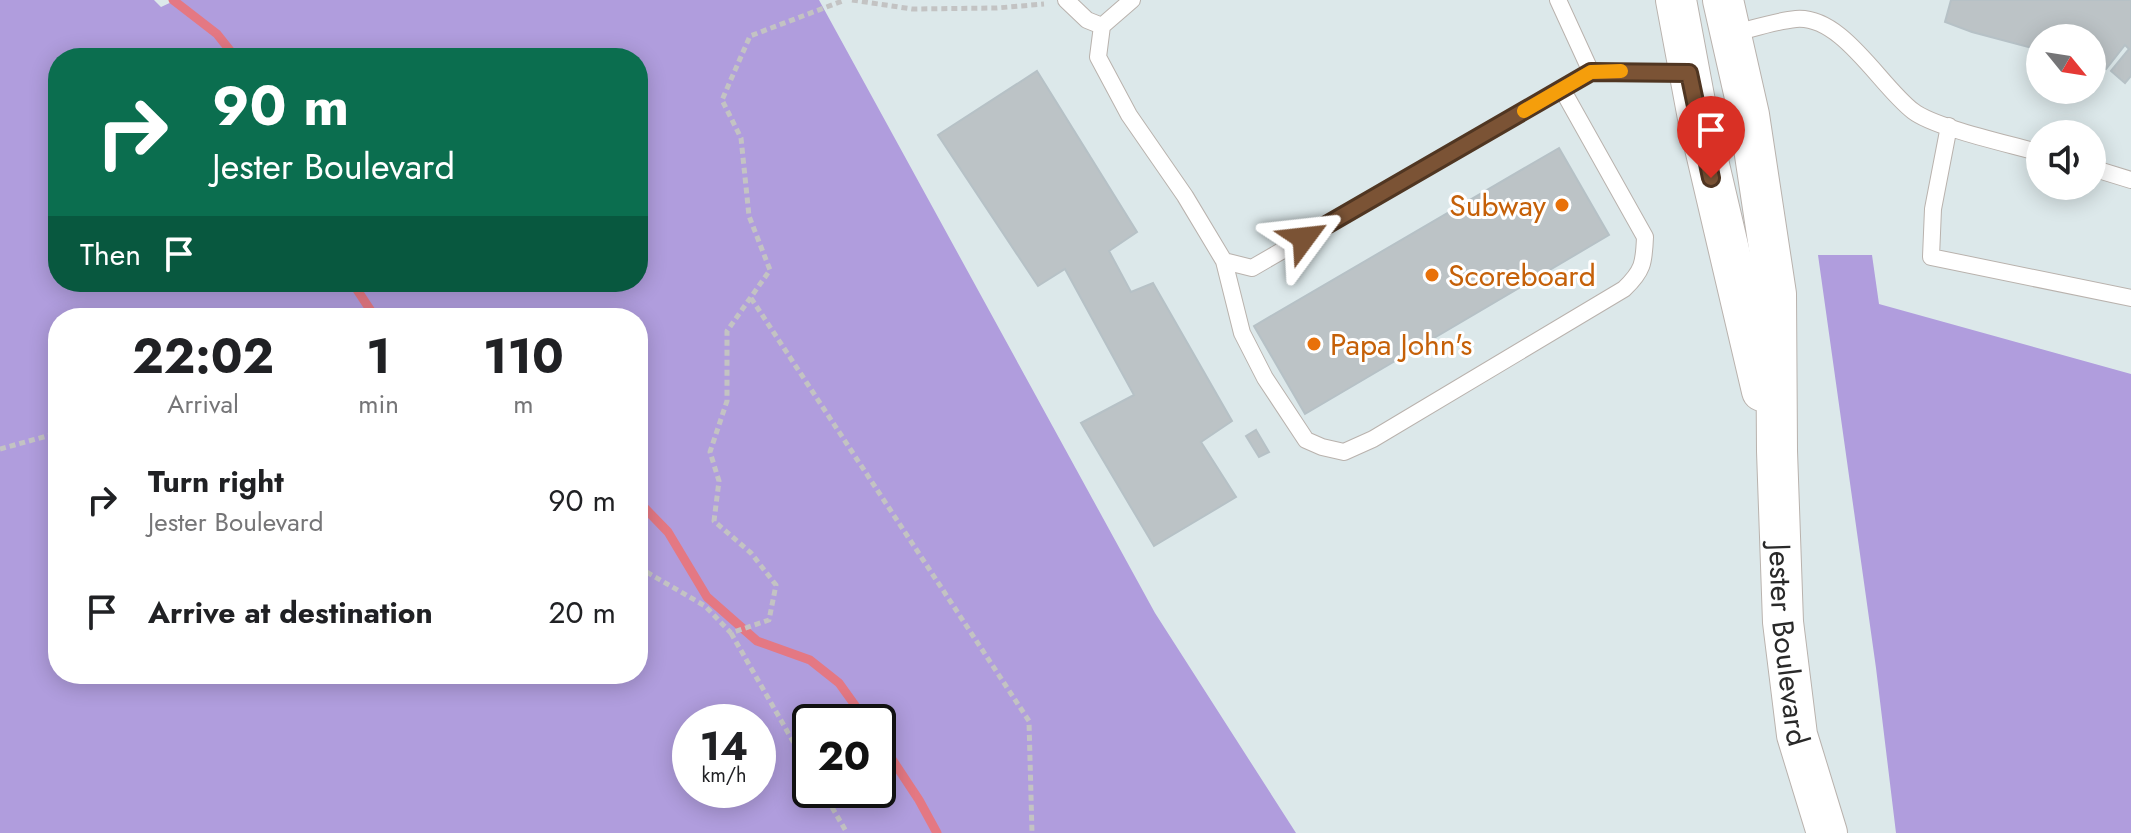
<!DOCTYPE html>
<html lang="en">
<head>
<meta charset="utf-8">
<style>
	:root { --surface:#fff; --page:#f6f6f6; --text:#202124; --muted:#757577 }
	body { margin:0; font-family:Jost,sans-serif; background:var(--page); color:var(--text); height:100vh; display:flex; flex-direction:column; font-size:30px; white-space:nowrap }
	* { box-sizing:border-box; margin:0 }
	p { font-size:26px; color:var(--muted) }
	.icon { flex:none; width:44px; height:44px; fill:none; stroke:currentColor; stroke-width:2; stroke-linecap:round; stroke-linejoin:round }
	.map { position:relative; flex:1; overflow:hidden }
	.drawer { position:absolute; left:48px; top:308px; width:600px; height:376px; display:flex; flex-direction:column; background:var(--surface); border-radius:32px; box-shadow:0 4px 20px #0003 }
	.drawer>* { flex:none }
	.top-card { position:absolute; left:48px; top:48px; width:600px; height:244px; border-radius:32px; box-shadow:0 4px 20px #0003; background:#0b6e4f; color:#fff; overflow:hidden }
	.needle { width:52px; rotate:120deg }
	.tools { position:absolute; left:2026px; top:24px; display:grid; gap:16px }
	.tools a { display:grid; place-items:center; width:80px; height:80px; border-radius:50%; background:var(--surface); box-shadow:0 4px 20px #0003; font-size:40px }
	.speed { position:absolute; left:672px; top:704px; display:flex; gap:16px; font-size:40px; font-weight:700; text-align:center }
	.speed>* { display:grid; place-content:center; width:104px; height:104px; border-radius:50%; background:var(--surface); box-shadow:0 4px 20px #0003; line-height:1 }
	.speed small { font-size:20px; font-weight:400 }
	.speed .limit { border:4px solid #111; border-radius:12px; background:#fff; color:#111 }
	.pin { position:absolute; display:grid; place-items:center; width:68px; height:68px; color:#fff; margin:-82px -34px; border-radius:50% 50% 50% 0; rotate:-45deg; box-shadow:0 0 8px #0007 }
	.pin .icon { rotate:45deg }
	.me { position:absolute; width:88px; margin:-44px; rotate:60deg; stroke-linejoin:round; filter:drop-shadow(0 0 6px #0008) }
	.turn { display:flex; align-items:center; gap:28px; height:168px; padding:0 32px; font-size:36px }
	.turn .icon { width:104px; height:104px; stroke-width:2.5 }
	.turn b { display:block; font-size:56px; line-height:68px }
	.then { display:flex; align-items:center; height:76px; padding:0 32px; background:#0003; gap:16px; font-size:30px }
	.eta { display:flex; justify-content:space-evenly; align-items:center; height:136px; text-align:center }
	.eta b { font-size:48px; font-weight:700; line-height:56px }
	ul { padding:0; list-style:none }
	li { display:flex; align-items:center; gap:24px; height:112px; padding:0 32px }
	li div { flex:1 }
	li b { display:block; font-size:30px }
	li em { font-style:normal }
	.map>svg:first-child { display:block }
	.green { fill:#b09ddd; fill-rule:evenodd }
	.lines { fill:none; stroke-linecap:round; stroke-linejoin:round }
	.stream { stroke:#e47883; stroke-width:9 }
	.building { fill:#bcc3c6; stroke:#b6c1c6; stroke-width:2 }
	.service-casing { stroke:#b9b2ad; stroke-width:18 }
	.tertiary-casing { stroke:#b9b2ad; stroke-width:42 }
	.path { stroke:#c3c3c3; stroke-width:5; stroke-dasharray:6 4; stroke-linecap:butt }
	.service { stroke:#fff; stroke-width:16 }
	.tertiary { stroke:#fff; stroke-width:40 }
	.route-casing { stroke:#503622; stroke-width:20 }
	.route { stroke:#7b5335; stroke-width:14 }
	.slow { stroke:#f59e0b; stroke-width:14 }
	.food-dot { fill:#e8710a; stroke:#fff; stroke-width:3 }
	.labels { text-anchor:middle; dominant-baseline:central; stroke-width:6; stroke-linejoin:round; paint-order:stroke }
	.food-label { font-size:30px; fill:#c56008; stroke:#fff; text-anchor:start }
	.street-label { font-size:30px; fill:#292929; stroke:#fff }
</style>
</head>
<body>
<div class="map">
<svg width="2131" height="833" viewBox="0 0 2131 833">
	<rect width="100%" height="100%" fill="#dce8ea"/>
	<path class="green" d="M 0,0 L 154,0 L 161,7 L 176,0 L 819,0 L 1155,613 L 1296,833 L 0,833 ZM 58,58 L 638,58 L 638,282 L 58,282 ZM 58,318 L 638,318 L 638,674 L 58,674 ZM 690,722 L 758,722 L 758,790 L 690,790 ZM 810,722 L 878,722 L 878,790 L 810,790 Z
		M 1818,255 L 1872,255 L 1879,304 L 2131,374 L 2131,833 L 1896,833 L 1876,668 Z"/>
	<g class="lines">
		<path class="stream" d="M 173,0 L 217,34 L 236,58
			M 352,282 L 371,311 L 382,318
			M 638,501 L 668,532 L 707,597 L 757,641 L 810,660 L 839,683 L 867,722
			M 878,738 L 919,800 L 937,833"/>
	</g>
	<path class="building" d="M 1951,0 L 2131,0 L 2131,76 L 2125,83 L 2111,71 L 2129,49 L 2125,45 L 2106,69 L 2092,65 L 2092,38 L 2040,38 L 2040,50 L 1972,32 L 1945,22 Z
		M 1037,71 L 1137,232 L 1109,251 L 1131,292 L 1153,283 L 1232,421 L 1201,442 L 1236,497 L 1154,546 L 1081,423 L 1134,395 L 1065,269 L 1038,286 L 938,135 Z
		M 1559,148 L 1609,235 L 1305,414 L 1254,326 Z
		M 1256,430 L 1269,452 L 1259,457 L 1246,436 Z"/>
	<g class="lines">
		<defs>
			<path id="service" d="M 1066,0 L 1087,20 L 1102,26
				M 1132,0 L 1102,26 L 1098,57 L 1129,115 L 1185,196 L 1224,261 L 1252,268 L 1591,72 L 1689,73
				M 1558,0 L 1591,72
				M 1731,34 C 1752,29 1775,21 1796,19 C 1842,15 1880,86 1913,111 C 1935,128 2010,144 2040,153
				M 1949,126 L 1933,209 L 1931,257 L 2131,298
				M 2092,168 L 2131,180
				M 1224,261 L 1242,333 L 1265,378 L 1306,440 L 1322,447 L 1344,452 L 1373,439 L 1624,289 C 1643,271 1644,263 1645,237 L 1562,89"/>
			<g id="tertiary">
				<path d="M 1676,0 L 1698,118 L 1762,391"/>
				<path id="s1" d="M 1723,0 L 1749,115 L 1776,294 L 1777,451 L 1783,622 L 1797,735 L 1827,833"/>
			</g>
		</defs>
		<use href="#service" class="service-casing"/>
		<use href="#tertiary" class="tertiary-casing"/>
		<path class="path" d="M 852,0 L 912,9 L 997,8 L 1044,4
			M 751,298 L 1029,721 L 1032,833
			M 0,449 L 58,433
			M 638,567 L 705,606 L 731,633 L 769,620 L 776,585 L 751,553 L 714,521 L 719,481 L 710,452 L 727,401 L 727,331 L 770,270 L 749,216 L 741,138 L 722,100 L 750,36 L 845,0
			M 731,633 L 810,771
			M 822,790 L 847,833"/>
		<use href="#service" class="service"/>
		<use href="#tertiary" class="tertiary"/>
	</g>
	<g class="lines">
		<defs>
			<path id="route" d="M 1304,238 L 1591,72 L 1689,73 L 1711,178"/>
		</defs>
		<use href="#route" class="route-casing"/>
		<use href="#route" class="route"/>
		<path class="slow" d="M 1524,111 L 1591,72 L 1621,71"/>
	</g>
	<g class="food-dot">
		<circle cx="1562" cy="205" r="8"/>
		<circle cx="1432" cy="275" r="8"/>
		<circle cx="1314" cy="344" r="8"/>
	</g>
	<g class="labels">
		<g class="food-label">
			<text x="1546" y="205" text-anchor="end">Subway</text>
			<text x="1448" y="275">Scoreboard</text>
			<text x="1330" y="344">Papa John's</text>
		</g>
		<g class="street-label">
			<text stroke="none"><textPath href="#s1" startOffset="650">Jester Boulevard</textPath></text>
		</g>
	</g>
</svg>
<div class="tools">
<a><svg class="needle" viewBox="-14 -14 28 28"><path d="M0-13l5 13h-10z" fill="#e53935"/><path d="M0 13l5-13h-10z" fill="#757577"/></svg></a>
<a><svg class="icon" aria-label="sound" viewBox="0 0 24 24"><path d="M4 9h4l5-4v14l-5-4H4zM17 9q2 3 0 6"/></svg></a>
</div>
<div class="speed"><div>14<small>km/h</small></div><div class="limit">20</div></div>
<div class="pin" style="left:1711px;top:178px;background:#d93025"><svg class="icon" aria-label="arrive" viewBox="0 0 24 24"><path d="M6 21V4h12l-3 4 3 4H6"/></svg></div>
<svg class="me" style="left:1304px;top:238px" viewBox="-20 -20 40 40"><path d="M0-17L14 15 0 8-14 15z" fill="#7b5335" stroke="#fff" stroke-width="4"/></svg>
<div class="top-card">
<div class="turn"><svg class="icon" aria-label="right" viewBox="0 0 24 24"><path d="M7 20v-9h11M14 6l5 5-5 5"/></svg><div><b>90 m</b>Jester Boulevard</div></div>
<div class="then">Then<svg class="icon" aria-label="arrive" viewBox="0 0 24 24"><path d="M6 21V4h12l-3 4 3 4H6"/></svg></div>
</div>
<section class="drawer">
<div class="eta">
<div><b>22:02</b><p>Arrival</p></div>
<div><b>1</b><p>min</p></div>
<div><b>110</b><p>m</p></div>
</div>
<ul>
<li><svg class="icon" aria-label="right" viewBox="0 0 24 24"><path d="M7 20v-9h11M14 6l5 5-5 5"/></svg><div><b>Turn right</b><p>Jester Boulevard</p></div><em>90 m</em></li>
<li><svg class="icon" aria-label="arrive" viewBox="0 0 24 24"><path d="M6 21V4h12l-3 4 3 4H6"/></svg><div><b>Arrive at destination</b></div><em>20 m</em></li>
</ul>
</section>
</div>
</body>
</html>
